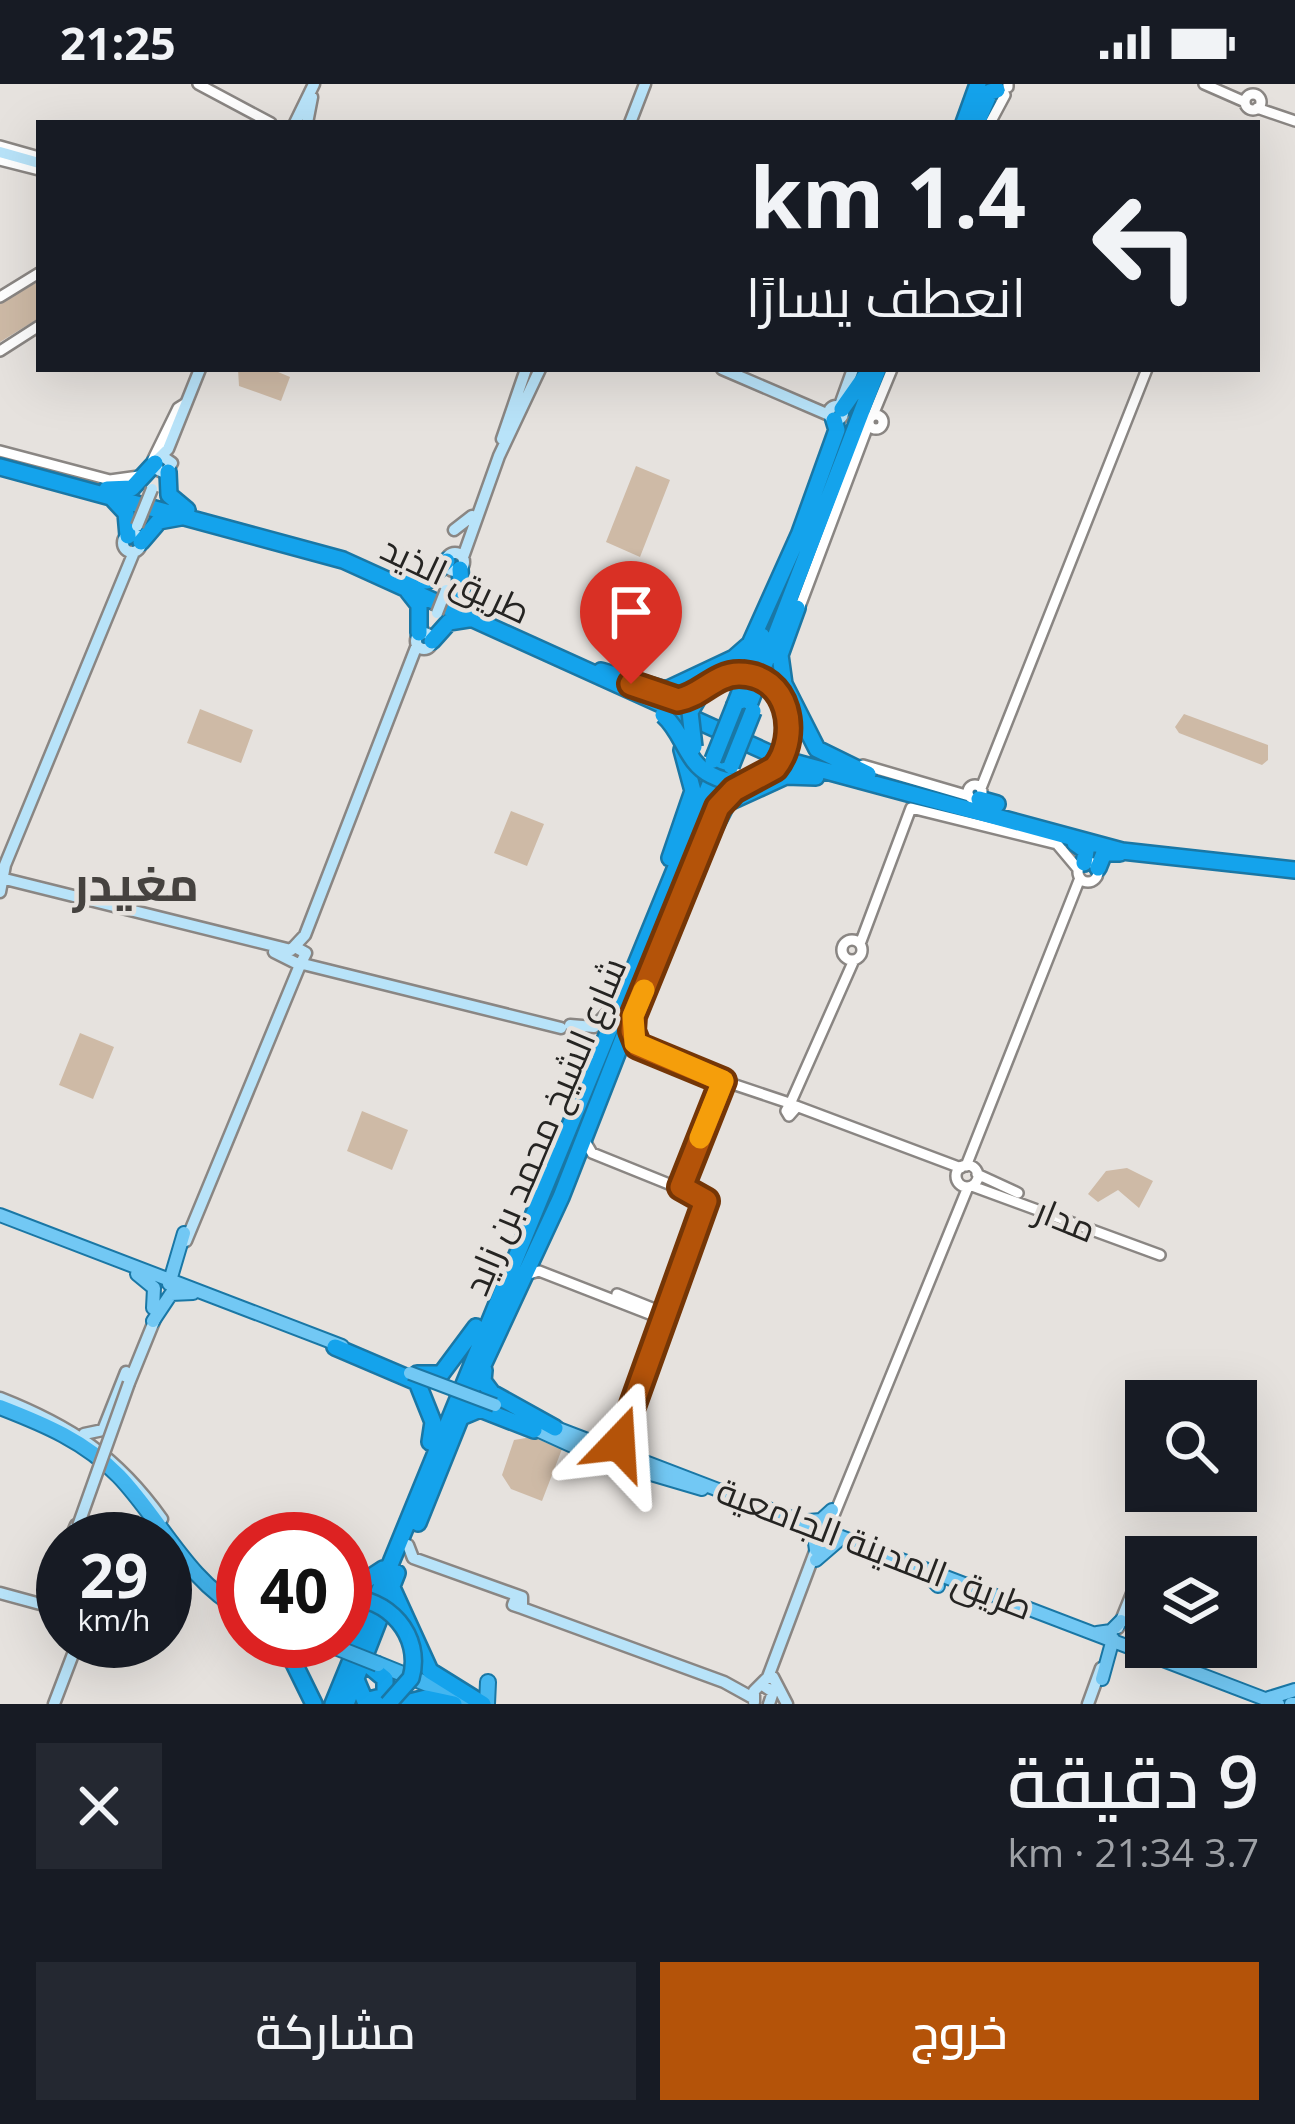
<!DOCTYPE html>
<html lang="ar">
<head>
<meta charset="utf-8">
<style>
	:root { --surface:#171b24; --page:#242831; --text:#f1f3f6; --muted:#9ea1a6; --accent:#b45309 }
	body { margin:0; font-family:"Open Sans",Cairo,sans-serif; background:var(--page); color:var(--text); direction:rtl; height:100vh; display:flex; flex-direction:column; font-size:45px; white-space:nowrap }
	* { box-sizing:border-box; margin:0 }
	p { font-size:39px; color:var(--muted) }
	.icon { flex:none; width:66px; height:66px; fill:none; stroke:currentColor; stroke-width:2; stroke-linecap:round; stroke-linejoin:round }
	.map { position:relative; height:1620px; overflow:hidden; direction:ltr }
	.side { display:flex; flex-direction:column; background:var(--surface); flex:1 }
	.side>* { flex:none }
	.hud { position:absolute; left:36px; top:36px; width:1224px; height:252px; border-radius:0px; box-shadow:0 12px 48px #0002; direction:rtl; background:#171b24; color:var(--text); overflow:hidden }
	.controls { position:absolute; left:1125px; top:1296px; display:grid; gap:24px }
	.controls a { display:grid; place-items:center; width:132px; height:132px; border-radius:0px; background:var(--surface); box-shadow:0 12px 48px #0002; font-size:60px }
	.speed { position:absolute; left:36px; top:1428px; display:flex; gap:24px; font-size:60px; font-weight:700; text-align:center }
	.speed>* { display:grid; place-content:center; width:156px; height:156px; border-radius:50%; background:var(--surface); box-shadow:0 12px 48px #0002; line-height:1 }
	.speed small { font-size:30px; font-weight:400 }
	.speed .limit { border:18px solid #d22; background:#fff; color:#111 }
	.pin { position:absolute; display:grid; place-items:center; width:102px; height:102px; color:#fff; margin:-123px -51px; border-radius:50% 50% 50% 0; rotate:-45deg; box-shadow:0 0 12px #0007 }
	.pin .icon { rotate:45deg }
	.me { position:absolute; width:132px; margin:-66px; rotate:20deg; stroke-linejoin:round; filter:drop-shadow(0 0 9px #0008) }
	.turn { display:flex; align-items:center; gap:42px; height:252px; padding:0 36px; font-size:54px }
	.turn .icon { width:156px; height:156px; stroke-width:2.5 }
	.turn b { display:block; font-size:84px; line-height:102px }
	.round { display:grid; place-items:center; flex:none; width:126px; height:126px; border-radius:0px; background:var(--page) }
	.overview { display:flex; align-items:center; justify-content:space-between; height:204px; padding:0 36px }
	h1 { font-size:72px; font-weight:600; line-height:90px }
	.primary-button { display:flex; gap:24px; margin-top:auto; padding:24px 36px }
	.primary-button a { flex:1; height:138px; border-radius:0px; background:var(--accent); color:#fff; font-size:48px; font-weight:600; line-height:138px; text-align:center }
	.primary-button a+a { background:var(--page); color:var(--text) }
	.status { display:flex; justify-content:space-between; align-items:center; height:84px; padding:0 60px; background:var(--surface); direction:ltr }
	.status svg { height:33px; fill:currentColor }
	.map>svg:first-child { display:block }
	.green { fill:#cebaa6 }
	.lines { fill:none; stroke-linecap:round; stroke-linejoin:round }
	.tertiary-casing { stroke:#8a8683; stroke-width:14 }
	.secondary-casing { stroke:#8a8683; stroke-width:15 }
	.primary-casing { stroke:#1a77a5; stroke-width:16 }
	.trunk-casing { stroke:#1a77a5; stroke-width:18 }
	.motorway-casing { stroke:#1a77a5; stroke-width:20 }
	.tertiary { stroke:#fff; stroke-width:9 }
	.secondary { stroke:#b8e3f9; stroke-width:10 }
	.primary { stroke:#72c8f4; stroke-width:12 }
	.trunk { stroke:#43b6f0; stroke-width:14 }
	.motorway { stroke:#14a3ec; stroke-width:15 }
	.secondary-bridge-casing { stroke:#8a8683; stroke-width:15; stroke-linecap:butt }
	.primary-bridge-casing { stroke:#1a77a5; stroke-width:16; stroke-linecap:butt }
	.trunk-bridge-casing { stroke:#1a77a5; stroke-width:18; stroke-linecap:butt }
	.motorway-bridge-casing { stroke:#1a77a5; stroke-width:20; stroke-linecap:butt }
	.secondary-bridge { stroke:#b8e3f9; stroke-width:10 }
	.primary-bridge { stroke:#72c8f4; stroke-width:12 }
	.trunk-bridge { stroke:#43b6f0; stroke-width:14 }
	.motorway-bridge { stroke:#14a3ec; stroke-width:15 }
	.route-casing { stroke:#753606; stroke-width:30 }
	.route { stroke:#b45309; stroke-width:21 }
	.slow { stroke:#f59e0b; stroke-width:21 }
	.labels { text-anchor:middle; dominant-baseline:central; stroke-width:9; stroke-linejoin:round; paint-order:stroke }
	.street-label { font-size:36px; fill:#252422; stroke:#e6e2de }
	.district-label { font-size:48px; font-weight:bold; fill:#45423f; stroke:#e6e2de }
</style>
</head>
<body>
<div class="status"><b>21:25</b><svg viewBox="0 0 49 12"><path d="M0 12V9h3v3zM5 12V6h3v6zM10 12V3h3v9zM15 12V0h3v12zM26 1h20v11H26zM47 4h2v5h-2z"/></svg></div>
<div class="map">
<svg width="1295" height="1620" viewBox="0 0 1295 1620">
	<rect width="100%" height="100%" fill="#e6e2de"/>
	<path class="green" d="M 39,197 L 39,234 L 0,258 L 0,220 Z
		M 238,285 L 271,285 L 290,293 L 281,317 L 239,302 Z
		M 636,382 L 670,396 L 640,473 L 606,458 Z
		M 200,625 L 253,646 L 241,679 L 187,659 Z
		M 1184,630 L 1268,661 L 1268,676 L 1262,681 L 1179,649 L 1175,643 Z
		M 511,727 L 544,740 L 527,782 L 494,769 Z
		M 80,949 L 114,963 L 93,1015 L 59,1001 Z
		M 362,1027 L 408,1046 L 392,1086 L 347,1067 Z
		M 1127,1084 L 1153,1097 L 1139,1124 L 1118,1106 L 1098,1118 L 1088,1110 L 1106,1087 Z
		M 532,1353 L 562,1365 L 542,1417 L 511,1405 L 502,1391 L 514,1356 Z"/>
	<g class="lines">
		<defs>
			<path id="tertiary" d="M 198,0 L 271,39
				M 1008,0 L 1008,3
				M 1204,0 L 1245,18
				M1245 18a8 8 0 1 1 16 0a8 8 0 1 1-16 0Z
				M 1257,24 L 1295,37
				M 990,39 L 1005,11
				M 0,62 L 39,73
				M 0,76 L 39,86
				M 0,213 L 39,189
				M 0,267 L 39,242
				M869 338a7 7 0 1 1 14 0a7 7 0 1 1-14 0Z
				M 873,331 L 892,285
				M 0,367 L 110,396 L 139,392
				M 153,375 L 178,324 L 186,319
				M 799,525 L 869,339
				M 863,681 L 969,712
				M968 708a7 7 0 1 1 14 0a7 7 0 1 1-14 0Z
				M 981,704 L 1147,285
				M1078 788a10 10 0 1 1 20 0a10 10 0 1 1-20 0Z
				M842 866a10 10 0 1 1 20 0a10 10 0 1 1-20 0Z
				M 860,860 L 911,724 L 1057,760 L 1078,785
				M 691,985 L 628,960 L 631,966 L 789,1019
				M 791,1018 L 854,876
				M 791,1018 L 796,1024 L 789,1032 L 786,1027 Z
				M 796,1022 L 961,1084
				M 585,1057 L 592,1069 L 706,1115 L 634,1307
				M956 1092a11 11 0 1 1 22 0a11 11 0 1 1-22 0Z
				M 966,1082 L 1080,794
				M 977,1090 L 1018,1109
				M 972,1102 L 1160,1171
				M 681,1103 L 723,997
				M 526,1191 L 539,1187 L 665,1236
				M 617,1210 L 657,1226
				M 828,1446 L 968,1103"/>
			<path id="secondary" d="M 295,39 L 314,0
				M 307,39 L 312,13
				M 630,39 L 645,0
				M 0,68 L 39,79
				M 722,285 L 829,331
				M 840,321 L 853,285
				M829 329a7 7 0 1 1 14 0a7 7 0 1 1-14 0Z
				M 502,355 L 526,285
				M 162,372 L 172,379 L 165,389 L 158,386 L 156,377 L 168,365 L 200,285
				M 454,446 L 472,432
				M123 459a9 9 0 1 1 18 0a9 9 0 1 1-18 0Z
				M446 478a9 9 0 1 1 18 0a9 9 0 1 1-18 0Z
				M 463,473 L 499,372 L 540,285
				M416 557a8 8 0 1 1 16 0a8 8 0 1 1-16 0Z
				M 5,795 L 291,866 L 305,851 L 417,561
				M 0,808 L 5,781 L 134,468
				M 274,868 L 300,881 L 306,869 L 295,863
				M 303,880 L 561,944
				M 570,941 L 594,943 L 611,925
				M 578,948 L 590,960 L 591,976
				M 186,1157 L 300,881
				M 129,1299 L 157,1230
				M 0,1314 C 71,1342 117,1372 162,1435
				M 84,1350 L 103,1346 L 126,1288
				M 70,1455 L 76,1441
				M 408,1461 L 413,1474 L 522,1513 L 522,1524 L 513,1521 L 516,1513
				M 0,1509 L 44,1521 L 63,1475
				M 522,1524 L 724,1598 L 753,1614
				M 1118,1544 L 1146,1475
				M 773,1593 L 787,1620
				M 764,1602 L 773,1608 L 769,1620
				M 754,1618 L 754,1607 L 768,1593 L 824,1444
				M 54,1620 L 78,1557
				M 1088,1620 L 1101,1584"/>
			<path id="primary" d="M 0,1131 L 342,1262
				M 137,1190 L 154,1204 L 153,1224
				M 169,1200 L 184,1149
				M 153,1237 L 171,1210 L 193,1209
				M 526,1341 L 601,1375 L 615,1372
				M 551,1342 L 1278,1620
				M 617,1345 L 636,1301
				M 634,1385 L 702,1405
				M 808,1437 L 821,1436 L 832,1426
				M 802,1443 L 814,1452 L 816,1466
				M 816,1476 L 838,1457
				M 926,1489 L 938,1502
				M 1097,1549 L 1111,1547 L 1121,1537
				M 1102,1595 L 1113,1555
				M 1269,1614 L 1295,1606
				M 1291,1620 L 1295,1620"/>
			<path id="trunk" d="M 0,1323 C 44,1340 85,1357 119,1392 C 161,1436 187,1497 243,1527
				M 378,1580 L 467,1616
				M 487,1620 L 488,1598"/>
			<path id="motorway" d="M 964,39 L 978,0
				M 977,39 L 990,8 L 997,6
				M 842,325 L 868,288
				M 0,383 L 343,476 L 782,675 L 1122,767 L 1295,786
				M 168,388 L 169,411 L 187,426
				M 107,405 L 132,404 L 155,379
				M 112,414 L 126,429 L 128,452
				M 797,457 L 837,346 L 834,336
				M 141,458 L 159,437 L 181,433
				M 460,485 L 462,517 L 480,531
				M 405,496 L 427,497 L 447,477
				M 408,507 L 419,521 L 419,549
				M 797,524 L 780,571 L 784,600 L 817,665 L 868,690
				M 432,557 L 449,538 L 468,535
				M 601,587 L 666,606 L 734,574 L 750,560 L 799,451
				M 656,611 L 678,616 L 704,606
				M 735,621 L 762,552
				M 747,626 L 878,285
				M 979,715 L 997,720 L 981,721
				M 1075,759 L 1086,767 L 1084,779
				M 670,774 L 693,707 L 682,666
				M 1098,784 L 1104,769 L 1120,769
				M 677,817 L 727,719 L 786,692 L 816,693
				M 335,1263 L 417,1298 L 433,1338 L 430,1358
				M 484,1286 L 483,1297 L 492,1309 L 555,1344
				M 417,1290 L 441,1290 L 476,1243
				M 477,1294 L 561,1113 L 665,847
				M 461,1333 L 480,1325 L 534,1346
				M 418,1439 L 474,1300
				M 393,1506 L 430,1587 L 483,1620
				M 345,1510 L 383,1485
				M 231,1513 L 243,1518
				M 345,1525 L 354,1535 L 350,1553
				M 283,1557 L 314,1620
				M 357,1598 L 365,1617 L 385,1612 L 385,1595 L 367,1580
				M 333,1620 L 719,678
				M 346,1620 L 397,1489
				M 402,1620 L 426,1614 L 454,1620"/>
		</defs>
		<use href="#tertiary" class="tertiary-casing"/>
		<use href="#secondary" class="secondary-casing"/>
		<use href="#primary" class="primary-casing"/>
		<use href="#trunk" class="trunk-casing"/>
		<use href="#motorway" class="motorway-casing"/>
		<use href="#tertiary" class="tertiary"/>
		<use href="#secondary" class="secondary"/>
		<use href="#primary" class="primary"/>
		<use href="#trunk" class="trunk"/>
		<use href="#motorway" class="motorway"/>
		<defs>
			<path id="secondary-bridge" d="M 137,442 L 152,405
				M 437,529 L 446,506
				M 78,1442 L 129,1299"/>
			<path id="primary-bridge" d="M 410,1289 L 495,1321
				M 617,1345 L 617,1371 L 634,1385"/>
			<path id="trunk-bridge" d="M 325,1559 L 378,1580"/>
			<path id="motorway-bridge" d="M 704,606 C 733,581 765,589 784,620
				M 663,631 C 684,649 685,678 711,691 C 761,717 801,660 779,616
				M 694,663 L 690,628 L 708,597
				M 713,676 L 735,621
				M 731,682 L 753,627
				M 345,1514 C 388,1512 423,1552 411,1594 L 388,1620"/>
		</defs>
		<use href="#secondary-bridge" class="secondary-bridge-casing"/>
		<use href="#primary-bridge" class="primary-bridge-casing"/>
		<use href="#trunk-bridge" class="trunk-bridge-casing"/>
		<use href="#motorway-bridge" class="motorway-bridge-casing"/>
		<use href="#secondary-bridge" class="secondary-bridge"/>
		<use href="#primary-bridge" class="primary-bridge"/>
		<use href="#trunk-bridge" class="trunk-bridge"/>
		<use href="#motorway-bridge" class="motorway-bridge"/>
	</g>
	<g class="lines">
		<defs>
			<path id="route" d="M 619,1359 L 706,1117 L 681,1103 L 723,997 L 638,962 L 632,947 L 633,932 L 718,723 L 734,706 L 775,684 C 801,651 789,590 739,590 C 715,590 701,612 678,616 L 631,600"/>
		</defs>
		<use href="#route" class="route-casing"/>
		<use href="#route" class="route"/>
		<path class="slow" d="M 644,906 L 633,932 L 635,959 L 723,997 L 700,1054"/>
	</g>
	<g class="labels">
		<g class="street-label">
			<text transform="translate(456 495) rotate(25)">طريق الذيد</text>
			<text transform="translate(544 1042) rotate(-67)">شارع الشيخ محمد بن زايد</text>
			<text transform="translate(1066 1135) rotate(22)">مدار</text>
			<text transform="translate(875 1464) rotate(21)">طريق المدينة الجامعية</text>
		</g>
		<g class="district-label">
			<text x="136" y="798">مغيدر</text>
		</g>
	</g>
</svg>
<div class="controls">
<a><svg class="icon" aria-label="search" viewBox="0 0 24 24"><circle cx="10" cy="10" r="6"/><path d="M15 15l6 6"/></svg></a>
<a><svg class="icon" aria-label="layers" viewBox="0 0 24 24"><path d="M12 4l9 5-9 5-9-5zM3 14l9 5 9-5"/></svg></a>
</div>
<div class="speed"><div>29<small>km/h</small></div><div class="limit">40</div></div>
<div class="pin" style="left:631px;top:600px;background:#d93025"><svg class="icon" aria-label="arrive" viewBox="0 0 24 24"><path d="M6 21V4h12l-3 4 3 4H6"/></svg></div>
<svg class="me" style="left:619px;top:1359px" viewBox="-20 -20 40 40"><path d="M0-17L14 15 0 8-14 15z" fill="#b45309" stroke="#fff" stroke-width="4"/></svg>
<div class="hud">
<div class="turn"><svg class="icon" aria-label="left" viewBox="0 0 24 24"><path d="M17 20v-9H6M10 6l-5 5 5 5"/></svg><div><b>1.4 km</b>انعطف يسارًا</div></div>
</div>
</div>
<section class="side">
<div class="overview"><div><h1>9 دقيقة</h1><p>3.7 km · 21:34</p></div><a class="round"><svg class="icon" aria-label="close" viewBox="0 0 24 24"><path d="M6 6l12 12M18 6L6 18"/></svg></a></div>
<div class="primary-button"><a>خروج</a><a>مشاركة</a></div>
</section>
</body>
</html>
